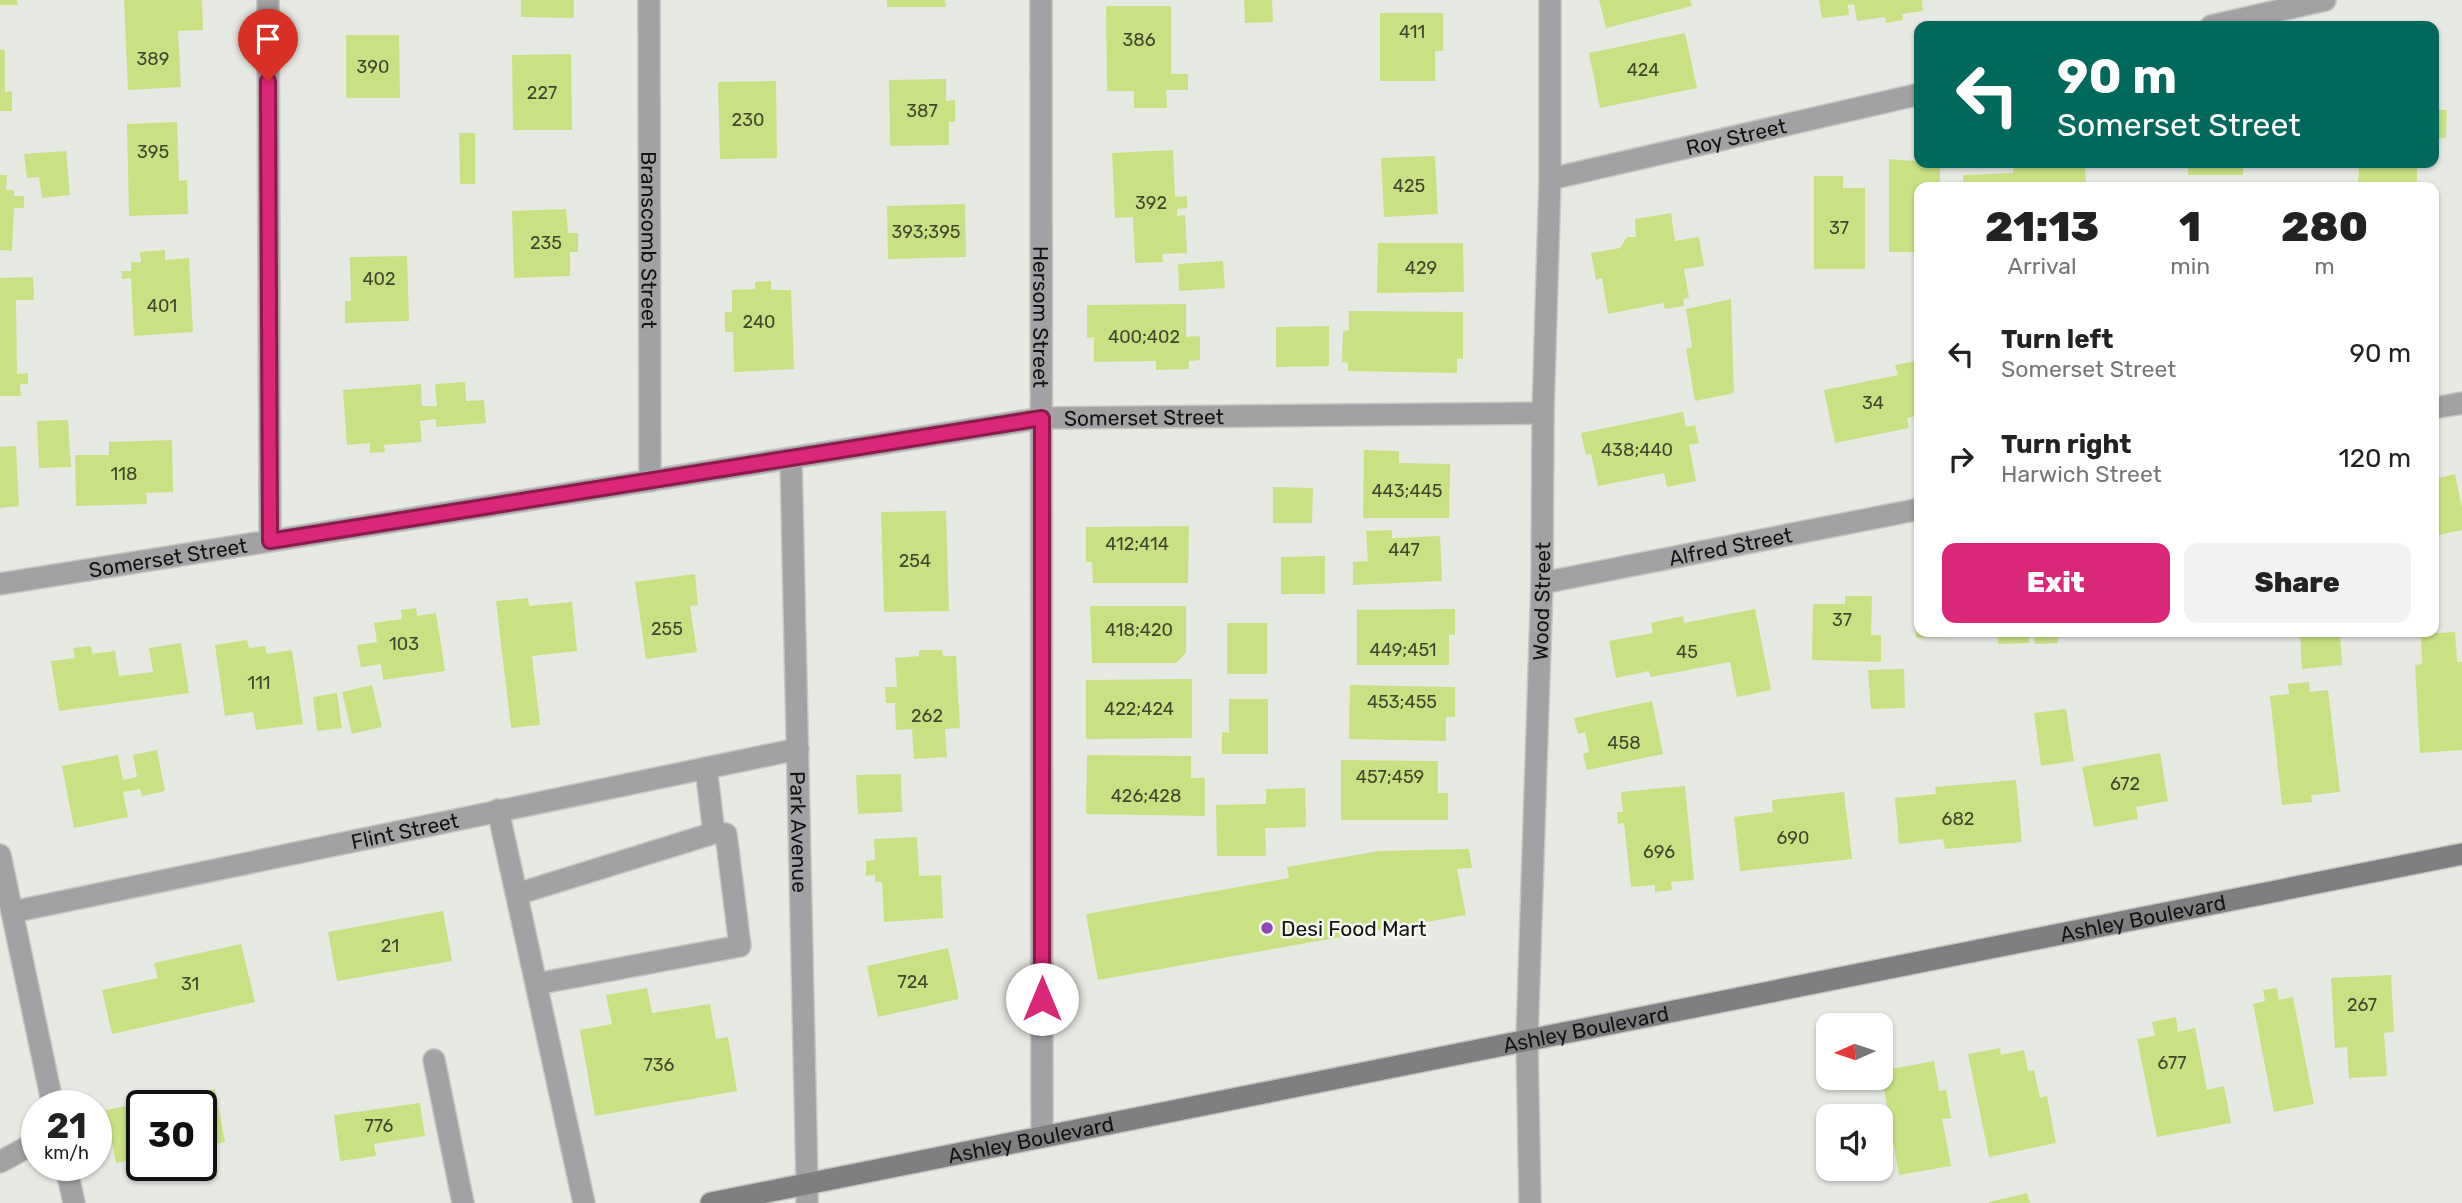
<!DOCTYPE html>
<html lang="en">
<head>
<meta charset="utf-8">
<style>
	:root { --surface:#fff; --page:#f2f2f2; --text:#222; --muted:#767676; --accent:#db2777 }
	body { margin:0; font-family:Rubik,sans-serif; background:var(--page); color:var(--text); height:100vh; display:flex; flex-direction:column; font-size:26px; white-space:nowrap }
	* { box-sizing:border-box; margin:0 }
	p { font-size:23px; color:var(--muted) }
	.icon { flex:none; width:38px; height:38px; fill:none; stroke:currentColor; stroke-width:2; stroke-linecap:round; stroke-linejoin:round }
	.map { position:relative; flex:1; overflow:hidden }
	.sheet { position:absolute; left:1914px; top:182px; width:525px; height:455px; display:flex; flex-direction:column; background:var(--surface); border-radius:14px; box-shadow:0 2px 5px #0004 }
	.sheet>* { flex:none }
	.banner { position:absolute; left:1914px; top:21px; width:525px; height:147px; border-radius:14px; box-shadow:0 2px 5px #0004; background:#00695c; color:#fff; overflow:hidden }
	.needle { width:46px; rotate:267deg }
	.fabs { position:absolute; left:1816px; top:1013px; display:grid; gap:14px }
	.fabs a { display:grid; place-items:center; width:77px; height:77px; border-radius:14px; background:var(--surface); box-shadow:0 2px 5px #0004; font-size:35px }
	.speed { position:absolute; left:21px; top:1090px; display:flex; gap:14px; font-size:35px; font-weight:700; text-align:center }
	.speed>* { display:grid; place-content:center; width:91px; height:91px; border-radius:50%; background:var(--surface); box-shadow:0 2px 5px #0004; line-height:1 }
	.speed small { font-size:18px; font-weight:400 }
	.speed .limit { border:4px solid #111; border-radius:10px; background:#fff; color:#111 }
	.pin { position:absolute; display:grid; place-items:center; width:60px; height:60px; color:#fff; margin:-72px -30px; border-radius:50% 50% 50% 0; rotate:-45deg; box-shadow:0 0 7px #0007 }
	.pin .icon { rotate:45deg }
	.me { position:absolute; width:77px; margin:-38px; rotate:0deg; stroke-linejoin:round; filter:drop-shadow(0 0 5px #0008) }
	.turn { display:flex; align-items:center; gap:24px; height:147px; padding:0 28px; font-size:32px }
	.turn .icon { width:91px; height:91px; stroke-width:2.5 }
	.turn b { display:block; font-size:49px; line-height:60px }
	.eta { display:flex; justify-content:space-evenly; align-items:center; height:119px; text-align:center }
	.eta b { font-size:42px; font-weight:800; line-height:49px }
	.action { display:flex; gap:14px; margin-top:auto; padding:14px 28px }
	.action a { flex:1; height:80px; border-radius:14px; background:var(--accent); color:#fff; font-size:28px; font-weight:800; line-height:80px; text-align:center }
	.action a+a { background:var(--page); color:var(--text) }
	ul { padding:0; list-style:none }
	li { display:flex; align-items:center; gap:21px; height:105px; padding:0 28px }
	li div { flex:1 }
	li b { display:block; font-size:26px }
	li em { font-style:normal }
	.map>svg:first-child { display:block }
	.building { fill:#cae183 }
	.lines { fill:none; stroke-linecap:round; stroke-linejoin:round }
	.service-casing { stroke:#c5c7c2; stroke-width:24 }
	.minor-casing { stroke:#c5c7c2; stroke-width:24 }
	.tertiary-casing { stroke:#c5c7c2; stroke-width:24 }
	.secondary-casing { stroke:#c5c7c2; stroke-width:24 }
	.service { stroke:#a2a1a3; stroke-width:21 }
	.minor { stroke:#a2a1a3; stroke-width:21 }
	.tertiary { stroke:#a2a1a3; stroke-width:21 }
	.secondary { stroke:#807e81; stroke-width:21 }
	.route-casing { stroke:#8e194d; stroke-width:18 }
	.route { stroke:#db2777; stroke-width:12 }
	.poi-dot { fill:#9146b7; stroke:#f5f6f1; stroke-width:2.5 }
	.labels { text-anchor:middle; dominant-baseline:central; stroke-width:5; stroke-linejoin:round; paint-order:stroke }
	.number-label { font-size:18px; fill:#41472e }
	.street-label { font-size:21px; fill:#131412; stroke:#f5f6f1 }
	.poi-label { font-size:21px; fill:#131412; stroke:#f5f6f1; text-anchor:start }
</style>
</head>
<body>
<div class="map">
<svg width="2462" height="1203" viewBox="0 0 2462 1203">
	<rect width="100%" height="100%" fill="#e7e9e3"/>
	<path class="building" d="M 0,0 L 17,0 L 18,5 L 0,5 Z
		M 124,0 L 202,0 L 203,30 L 178,31 L 181,87 L 128,90 Z
		M 521,0 L 574,0 L 574,18 L 521,17 Z
		M 887,0 L 945,0 L 946,7 L 887,7 Z
		M 1244,0 L 1272,0 L 1273,22 L 1245,23 Z
		M 1599,0 L 1690,0 L 1692,6 L 1606,28 Z
		M 1819,0 L 1922,0 L 1923,11 L 1902,14 L 1903,20 L 1886,23 L 1885,17 L 1857,21 L 1854,4 L 1848,5 L 1849,15 L 1822,18 Z
		M 1106,6 L 1171,6 L 1171,74 L 1188,74 L 1188,90 L 1166,90 L 1167,108 L 1134,108 L 1134,91 L 1107,91 Z
		M 1380,13 L 1443,13 L 1443,51 L 1435,51 L 1435,81 L 1380,81 Z
		M 1685,33 L 1697,88 L 1600,108 L 1589,53 Z
		M 346,35 L 399,35 L 400,98 L 346,98 Z
		M 0,50 L 5,50 L 5,92 L 12,91 L 12,111 L 0,111 Z
		M 571,54 L 572,130 L 513,130 L 512,55 Z
		M 946,79 L 946,101 L 955,100 L 955,122 L 949,122 L 949,145 L 890,146 L 889,80 Z
		M 776,81 L 777,158 L 720,159 L 718,82 Z
		M 2434,110 L 2447,110 L 2446,138 L 2434,138 Z
		M 177,122 L 179,181 L 187,180 L 188,214 L 129,216 L 127,124 Z
		M 459,133 L 475,133 L 475,184 L 460,184 Z
		M 1173,150 L 1175,197 L 1187,196 L 1187,208 L 1177,209 L 1177,216 L 1185,215 L 1187,253 L 1162,254 L 1163,262 L 1135,263 L 1133,217 L 1115,218 L 1112,153 Z
		M 66,151 L 70,195 L 42,198 L 39,177 L 27,178 L 24,154 Z
		M 1435,156 L 1438,214 L 1384,217 L 1381,158 Z
		M 1889,159 L 1940,163 L 1940,187 L 1920,187 L 1920,252 L 1889,252 Z
		M 2013,163 L 2085,163 L 2086,187 L 1963,187 L 1963,175 L 2013,173 Z
		M 2188,163 L 2243,163 L 2243,175 L 2188,175 Z
		M 2359,163 L 2417,163 L 2417,187 L 2358,187 Z
		M 0,175 L 7,175 L 6,190 L 14,190 L 14,196 L 24,196 L 24,208 L 14,208 L 12,251 L 0,250 Z
		M 1814,176 L 1843,176 L 1843,188 L 1865,188 L 1865,269 L 1814,269 Z
		M 965,204 L 966,257 L 888,259 L 887,206 Z
		M 566,209 L 568,233 L 578,233 L 578,252 L 570,252 L 570,276 L 514,278 L 512,211 Z
		M 1671,213 L 1675,241 L 1699,237 L 1704,266 L 1684,269 L 1689,298 L 1683,299 L 1684,306 L 1665,309 L 1663,303 L 1608,314 L 1602,278 L 1596,280 L 1591,253 L 1620,248 L 1627,237 L 1636,237 L 1635,219 Z
		M 1378,243 L 1463,243 L 1464,292 L 1377,293 Z
		M 165,250 L 165,260 L 189,258 L 193,332 L 134,336 L 131,278 L 122,279 L 121,271 L 131,271 L 131,262 L 141,262 L 140,252 Z
		M 407,256 L 409,321 L 345,323 L 345,301 L 351,301 L 350,257 Z
		M 1223,261 L 1225,288 L 1179,291 L 1178,264 Z
		M 33,277 L 34,300 L 16,300 L 17,374 L 28,373 L 28,384 L 20,384 L 21,396 L 0,396 L 0,278 Z
		M 771,281 L 771,290 L 791,290 L 794,369 L 734,372 L 733,332 L 725,332 L 725,312 L 732,312 L 732,290 L 755,289 L 755,282 Z
		M 1731,299 L 1734,393 L 1695,401 L 1686,349 L 1692,347 L 1686,309 Z
		M 1186,304 L 1186,337 L 1200,336 L 1200,360 L 1189,361 L 1189,369 L 1156,370 L 1156,361 L 1094,362 L 1094,337 L 1087,338 L 1087,305 Z
		M 1349,311 L 1463,312 L 1463,359 L 1457,358 L 1457,373 L 1348,371 L 1348,363 L 1342,362 L 1343,331 L 1349,330 Z
		M 1329,326 L 1329,366 L 1276,367 L 1276,327 Z
		M 1920,360 L 1920,415 L 1907,418 L 1909,428 L 1835,443 L 1824,390 L 1898,375 L 1895,365 Z
		M 465,382 L 466,401 L 484,400 L 486,423 L 436,427 L 436,419 L 420,421 L 422,442 L 384,445 L 385,452 L 370,453 L 370,443 L 347,445 L 343,390 L 421,384 L 422,406 L 437,406 L 435,384 Z
		M 1683,412 L 1686,427 L 1695,425 L 1699,443 L 1689,445 L 1696,481 L 1667,487 L 1664,473 L 1598,486 L 1591,454 L 1586,455 L 1581,433 Z
		M 68,420 L 71,467 L 39,468 L 37,421 Z
		M 172,440 L 173,492 L 146,493 L 147,504 L 76,506 L 75,455 L 109,455 L 109,442 Z
		M 16,446 L 19,506 L 0,508 L 0,447 Z
		M 1364,450 L 1399,451 L 1399,463 L 1450,464 L 1449,518 L 1363,518 Z
		M 2455,474 L 2462,507 L 2462,530 L 2434,536 L 2434,479 Z
		M 1273,487 L 1313,488 L 1312,523 L 1273,523 Z
		M 946,511 L 949,611 L 884,612 L 881,512 Z
		M 1189,526 L 1188,583 L 1093,583 L 1092,562 L 1086,562 L 1086,527 Z
		M 1392,530 L 1392,538 L 1440,536 L 1442,581 L 1353,585 L 1353,562 L 1368,561 L 1366,531 Z
		M 1325,556 L 1325,594 L 1281,594 L 1281,557 Z
		M 695,574 L 698,605 L 690,606 L 697,652 L 646,659 L 635,582 Z
		M 1915,582 L 1920,582 L 1920,632 L 1977,632 L 1977,636 L 1916,638 Z
		M 1845,596 L 1872,596 L 1871,635 L 1881,635 L 1881,662 L 1812,660 L 1813,604 L 1845,604 Z
		M 528,598 L 529,606 L 572,602 L 577,651 L 532,656 L 540,725 L 511,728 L 496,601 Z
		M 1090,606 L 1186,606 L 1186,653 L 1176,663 L 1092,663 Z
		M 416,608 L 417,616 L 436,613 L 445,671 L 383,680 L 381,664 L 361,667 L 357,645 L 377,642 L 374,623 L 402,619 L 401,610 Z
		M 1455,609 L 1455,635 L 1449,634 L 1449,665 L 1357,665 L 1357,610 Z
		M 1755,609 L 1771,690 L 1737,697 L 1730,662 L 1651,677 L 1649,671 L 1616,678 L 1609,641 L 1653,633 L 1651,623 L 1683,616 L 1684,623 Z
		M 1227,623 L 1267,623 L 1267,674 L 1227,674 Z
		M 1998,632 L 2028,632 L 2029,643 L 1998,644 Z
		M 2034,632 L 2058,632 L 2058,643 L 2035,644 Z
		M 2231,632 L 2257,632 L 2257,633 L 2231,637 Z
		M 2300,632 L 2340,632 L 2342,665 L 2302,669 Z
		M 2455,632 L 2457,662 L 2462,662 L 2462,750 L 2420,753 L 2415,665 L 2422,664 L 2421,634 Z
		M 247,640 L 249,648 L 265,646 L 267,654 L 292,650 L 303,724 L 256,730 L 253,712 L 225,716 L 215,645 Z
		M 181,643 L 189,693 L 59,711 L 51,661 L 75,658 L 73,648 L 91,646 L 92,654 L 115,651 L 119,676 L 153,672 L 149,648 Z
		M 919,650 L 942,650 L 943,656 L 956,656 L 960,728 L 945,729 L 947,757 L 914,759 L 912,729 L 896,730 L 895,703 L 886,703 L 885,687 L 897,687 L 895,658 L 919,656 Z
		M 1904,669 L 1905,708 L 1871,709 L 1868,670 Z
		M 1192,679 L 1192,738 L 1086,739 L 1086,680 Z
		M 2309,682 L 2310,692 L 2328,690 L 2340,792 L 2311,795 L 2312,802 L 2282,805 L 2270,696 L 2289,694 L 2288,684 Z
		M 372,685 L 382,727 L 352,734 L 342,692 Z
		M 1350,685 L 1455,687 L 1455,717 L 1446,717 L 1446,741 L 1349,739 Z
		M 337,693 L 342,728 L 317,731 L 313,697 Z
		M 1229,699 L 1268,699 L 1268,754 L 1222,754 L 1222,732 L 1229,733 Z
		M 1652,701 L 1663,754 L 1587,770 L 1583,754 L 1589,752 L 1585,732 L 1578,734 L 1574,718 Z
		M 2066,709 L 2074,761 L 2041,766 L 2034,713 Z
		M 157,750 L 165,791 L 142,796 L 140,789 L 123,792 L 128,817 L 74,828 L 62,766 L 118,755 L 123,780 L 137,777 L 133,755 Z
		M 2160,753 L 2168,801 L 2136,807 L 2138,819 L 2094,827 L 2082,767 Z
		M 1087,755 L 1191,756 L 1191,778 L 1205,778 L 1205,816 L 1086,814 Z
		M 1341,760 L 1438,761 L 1438,793 L 1448,793 L 1448,820 L 1341,820 Z
		M 901,774 L 902,812 L 858,814 L 856,775 Z
		M 2016,780 L 2022,842 L 1945,849 L 1943,839 L 1899,844 L 1895,798 L 1936,794 L 1935,787 Z
		M 1685,786 L 1694,880 L 1671,882 L 1672,890 L 1655,892 L 1655,885 L 1631,887 L 1624,823 L 1618,824 L 1617,812 L 1623,812 L 1621,792 Z
		M 1305,788 L 1306,827 L 1265,828 L 1266,856 L 1217,856 L 1216,805 L 1266,804 L 1266,789 Z
		M 1844,792 L 1852,859 L 1740,871 L 1734,817 L 1773,812 L 1772,800 Z
		M 917,837 L 919,876 L 941,875 L 943,918 L 884,922 L 882,882 L 875,882 L 875,875 L 866,876 L 866,861 L 875,860 L 874,839 Z
		M 1469,849 L 1472,868 L 1457,869 L 1466,915 L 1098,980 L 1086,914 L 1289,878 L 1287,867 L 1379,851 Z
		M 443,911 L 452,961 L 337,981 L 328,932 Z
		M 241,944 L 255,1002 L 112,1034 L 102,990 L 158,978 L 154,963 Z
		M 948,948 L 959,999 L 878,1017 L 867,966 Z
		M 2391,975 L 2394,1032 L 2384,1033 L 2387,1076 L 2349,1078 L 2347,1047 L 2335,1048 L 2331,978 Z
		M 647,988 L 652,1013 L 710,1004 L 716,1039 L 728,1037 L 737,1091 L 595,1116 L 580,1030 L 612,1024 L 606,995 Z
		M 2277,988 L 2279,1000 L 2293,997 L 2314,1104 L 2274,1112 L 2253,1004 L 2265,1001 L 2263,990 Z
		M 2176,1017 L 2178,1032 L 2195,1028 L 2207,1090 L 2224,1086 L 2231,1123 L 2157,1137 L 2137,1039 L 2155,1036 L 2152,1022 Z
		M 2000,1048 L 2001,1055 L 2024,1050 L 2028,1071 L 2034,1070 L 2040,1098 L 2047,1096 L 2056,1143 L 1989,1157 L 1968,1054 Z
		M 1934,1061 L 1939,1091 L 1946,1090 L 1951,1118 L 1942,1119 L 1951,1166 L 1899,1175 L 1881,1071 Z
		M 215,1089 L 225,1142 L 201,1147 L 201,1106 L 142,1106 L 142,1158 L 116,1163 L 106,1110 Z
		M 420,1103 L 425,1136 L 374,1144 L 376,1156 L 340,1161 L 334,1115 Z
		M 2027,1193 L 2030,1203 L 1989,1203 L 1989,1202 Z"/>
	<g class="lines">
		<defs>
			<path id="service" d="M 498,810 L 584,1203
				M 517,894 L 714,833 L 706,768
				M 536,984 L 740,946 L 726,834 L 714,833
				M 434,1060 L 463,1203
				M 0,1162 L 37,1142"/>
			<g id="minor">
				<path d="M 268,0 L 270,541"/>
				<path id="s1" d="M 649,0 L 650,481"/>
				<path id="s2" d="M 1041,0 L 1042,1137"/>
				<path d="M 2211,26 L 2325,0"/>
				<path id="s3" d="M 1550,179 L 1920,94"/>
				<path d="M 2434,408 L 2462,403"/>
				<path id="s4" d="M 791,459 L 807,1182"/>
				<path id="s5" d="M 1542,583 L 1920,509"/>
				<path id="s6" d="M 0,584 L 1042,418 L 1543,413"/>
				<path d="M 0,855 L 53,1106"/>
				<path id="s7" d="M 12,912 L 798,749"/>
				<path d="M 66,1166 L 74,1203"/>
			</g>
			<g id="tertiary">
				<path d="M 807,1203 L 807,1182"/>
				<path id="s8" d="M 1530,1203 L 1527,1039 L 1542,583 L 1543,413 L 1550,179 L 1550,0"/>
			</g>
			<g id="secondary">
				<path id="s9" d="M 711,1203 L 2462,854"/>
			</g>
		</defs>
		<use href="#service" class="service-casing"/>
		<use href="#minor" class="minor-casing"/>
		<use href="#tertiary" class="tertiary-casing"/>
		<use href="#secondary" class="secondary-casing"/>
		<use href="#service" class="service"/>
		<use href="#minor" class="minor"/>
		<use href="#tertiary" class="tertiary"/>
		<use href="#secondary" class="secondary"/>
	</g>
	<g class="lines">
		<defs>
			<path id="route" d="M 268,81 L 270,541 L 1042,418 L 1042,999"/>
		</defs>
		<use href="#route" class="route-casing"/>
		<use href="#route" class="route"/>
	</g>
	<circle class="poi-dot" cx="1267" cy="928" r="7"/>
	<g class="labels">
		<g class="number-label">
			<text x="1412" y="32">411</text>
			<text x="1139" y="40">386</text>
			<text x="153" y="59">389</text>
			<text x="373" y="67">390</text>
			<text x="1643" y="70">424</text>
			<text x="542" y="93">227</text>
			<text x="922" y="111">387</text>
			<text x="748" y="120">230</text>
			<text x="153" y="152">395</text>
			<text x="1409" y="186">425</text>
			<text x="1151" y="203">392</text>
			<text x="1839" y="228">37</text>
			<text x="926" y="232">393;395</text>
			<text x="546" y="243">235</text>
			<text x="1421" y="268">429</text>
			<text x="379" y="279">402</text>
			<text x="162" y="306">401</text>
			<text x="759" y="322">240</text>
			<text x="1144" y="337">400;402</text>
			<text x="1873" y="403">34</text>
			<text x="1637" y="450">438;440</text>
			<text x="124" y="474">118</text>
			<text x="1407" y="491">443;445</text>
			<text x="1137" y="544">412;414</text>
			<text x="1404" y="550">447</text>
			<text x="915" y="561">254</text>
			<text x="1842" y="620">37</text>
			<text x="667" y="629">255</text>
			<text x="1139" y="630">418;420</text>
			<text x="404" y="644">103</text>
			<text x="1403" y="650">449;451</text>
			<text x="1687" y="652">45</text>
			<text x="259" y="683">111</text>
			<text x="1402" y="702">453;455</text>
			<text x="1139" y="709">422;424</text>
			<text x="927" y="716">262</text>
			<text x="1624" y="743">458</text>
			<text x="1390" y="777">457;459</text>
			<text x="2125" y="784">672</text>
			<text x="1146" y="796">426;428</text>
			<text x="1958" y="819">682</text>
			<text x="1793" y="838">690</text>
			<text x="1659" y="852">696</text>
			<text x="390" y="946">21</text>
			<text x="913" y="982">724</text>
			<text x="190" y="984">31</text>
			<text x="2362" y="1005">267</text>
			<text x="2172" y="1063">677</text>
			<text x="659" y="1065">736</text>
			<text x="379" y="1126">776</text>
		</g>
		<g class="street-label">
			<text stroke="none"><textPath href="#s3" startOffset="191">Roy Street</textPath></text>
			<text stroke="none"><textPath href="#s1" startOffset="240">Branscomb Street</textPath></text>
			<text stroke="none"><textPath href="#s2" startOffset="317">Hersom Street</textPath></text>
			<text stroke="none"><textPath href="#s6" startOffset="1157">Somerset Street</textPath></text>
			<text stroke="none"><textPath href="#s5" startOffset="192">Alfred Street</textPath></text>
			<text stroke="none"><textPath href="#s6" startOffset="170">Somerset Street</textPath></text>
			<text stroke="none"><textPath href="#s8" startOffset="602">Wood Street</textPath></text>
			<text stroke="none"><textPath href="#s7" startOffset="401">Flint Street</textPath></text>
			<text stroke="none"><textPath href="#s4" startOffset="373">Park Avenue</textPath></text>
			<text stroke="none"><textPath href="#s9" startOffset="1460">Ashley Boulevard</textPath></text>
			<text stroke="none"><textPath href="#s9" startOffset="892">Ashley Boulevard</textPath></text>
			<text stroke="none"><textPath href="#s9" startOffset="326">Ashley Boulevard</textPath></text>
		</g>
		<g class="poi-label">
			<text x="1281" y="928">Desi Food Mart</text>
		</g>
	</g>
</svg>
<div class="fabs">
<a><svg class="needle" viewBox="-14 -14 28 28"><path d="M0-13l5 13h-10z" fill="#e53935"/><path d="M0 13l5-13h-10z" fill="#767676"/></svg></a>
<a><svg class="icon" aria-label="sound" viewBox="0 0 24 24"><path d="M4 9h4l5-4v14l-5-4H4zM17 9q2 3 0 6"/></svg></a>
</div>
<div class="speed"><div>21<small>km/h</small></div><div class="limit">30</div></div>
<div class="pin" style="left:268px;top:81px;background:#d93025"><svg class="icon" aria-label="arrive" viewBox="0 0 24 24"><path d="M6 21V4h12l-3 4 3 4H6"/></svg></div>
<svg class="me" style="left:1042px;top:999px" viewBox="-20 -20 40 40"><circle r="19" fill="#fff"/><path d="M0-13L10 11 0 6-10 11z" fill="#db2777"/></svg>
<div class="banner">
<div class="turn"><svg class="icon" aria-label="left" viewBox="0 0 24 24"><path d="M17 20v-9H6M10 6l-5 5 5 5"/></svg><div><b>90 m</b>Somerset Street</div></div>
</div>
<section class="sheet">
<div class="eta">
<div><b>21:13</b><p>Arrival</p></div>
<div><b>1</b><p>min</p></div>
<div><b>280</b><p>m</p></div>
</div>
<ul>
<li><svg class="icon" aria-label="left" viewBox="0 0 24 24"><path d="M17 20v-9H6M10 6l-5 5 5 5"/></svg><div><b>Turn left</b><p>Somerset Street</p></div><em>90 m</em></li>
<li><svg class="icon" aria-label="right" viewBox="0 0 24 24"><path d="M7 20v-9h11M14 6l5 5-5 5"/></svg><div><b>Turn right</b><p>Harwich Street</p></div><em>120 m</em></li>
</ul>
<div class="action"><a>Exit</a><a>Share</a></div>
</section>
</div>
</body>
</html>
